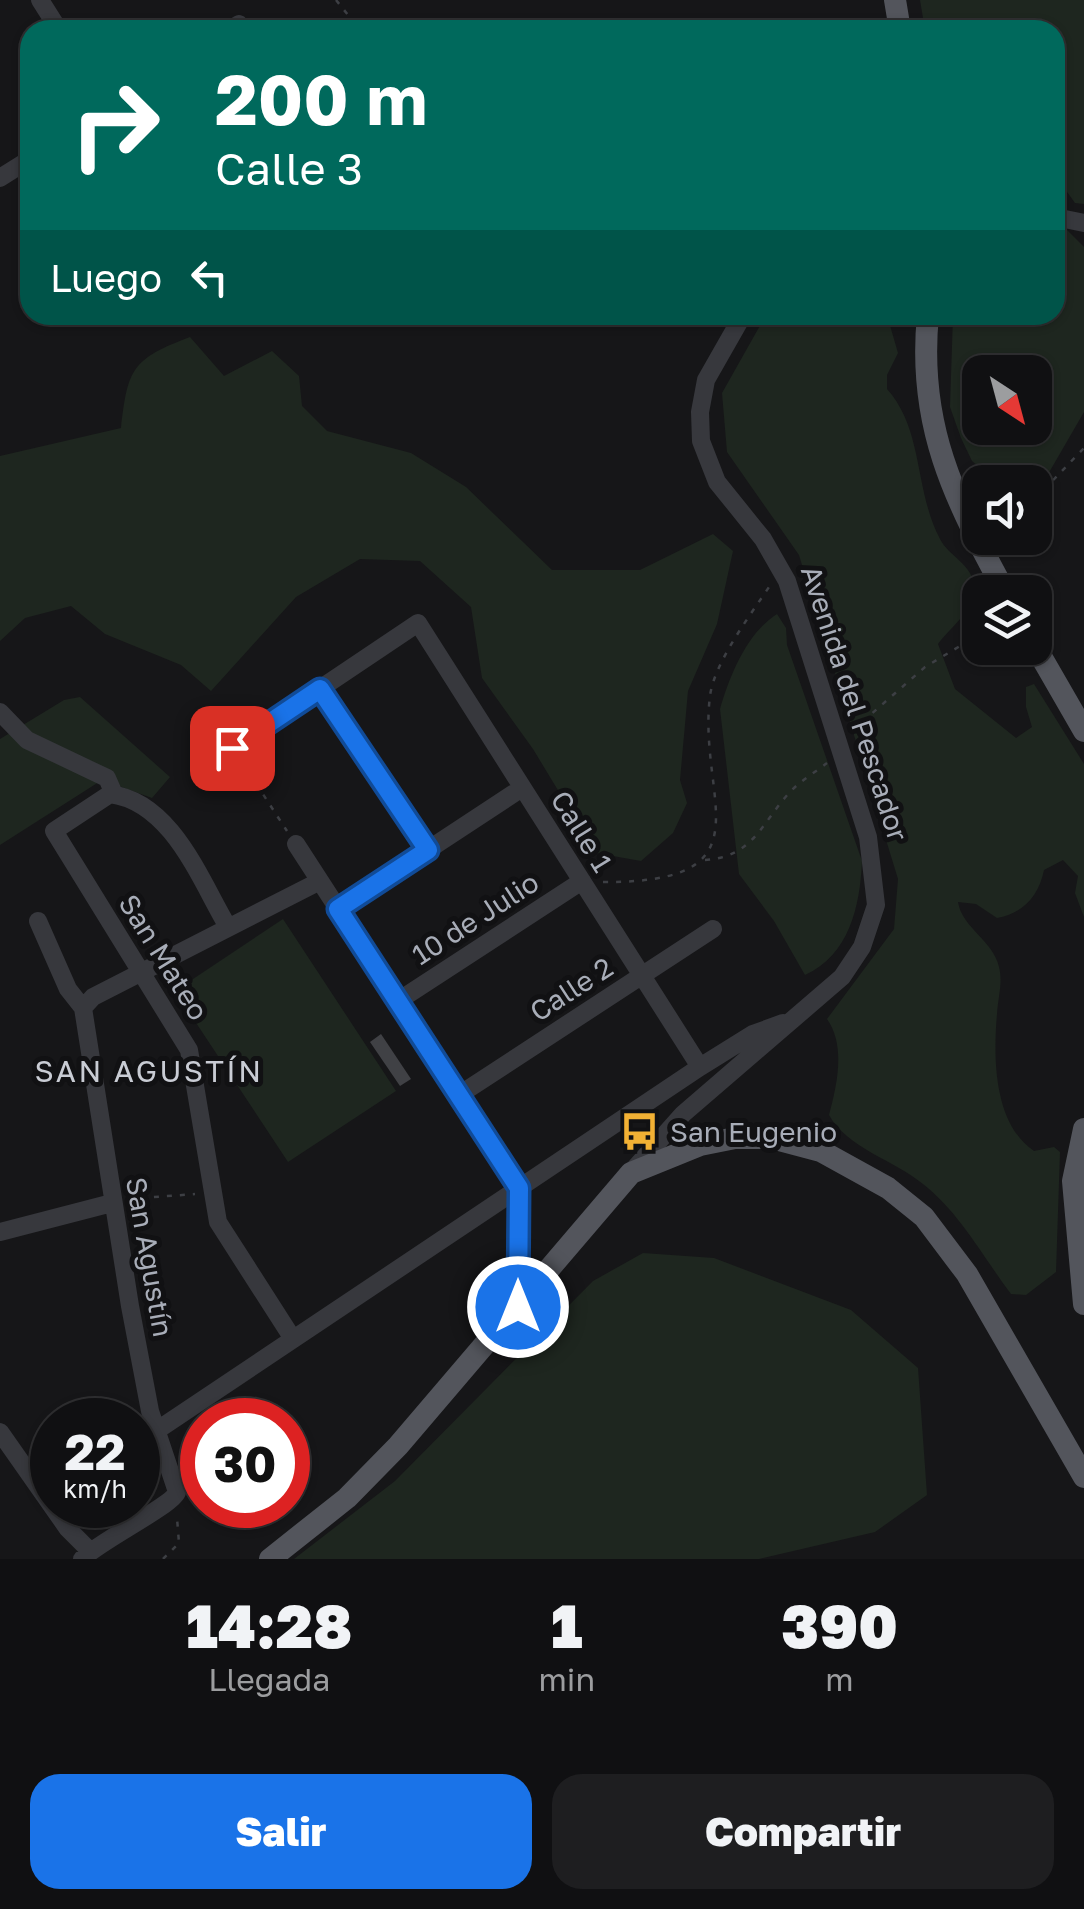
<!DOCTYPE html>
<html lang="es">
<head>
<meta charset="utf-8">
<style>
	:root { --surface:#101012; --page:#1e1e20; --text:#f1f3f6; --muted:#9c9d9f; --line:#303032; --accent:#1a73e8 }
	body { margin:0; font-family:"Golos Text",sans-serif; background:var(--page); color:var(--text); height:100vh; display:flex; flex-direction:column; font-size:38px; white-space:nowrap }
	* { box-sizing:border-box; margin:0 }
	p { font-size:32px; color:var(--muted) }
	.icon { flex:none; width:55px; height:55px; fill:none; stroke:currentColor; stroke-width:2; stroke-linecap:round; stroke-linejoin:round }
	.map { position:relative; height:1559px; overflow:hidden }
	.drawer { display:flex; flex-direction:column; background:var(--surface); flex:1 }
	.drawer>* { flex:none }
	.guide { position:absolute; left:20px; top:20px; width:1045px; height:305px; border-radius:30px; box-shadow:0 2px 8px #0004,0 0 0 2px var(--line); background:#00695c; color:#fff; overflow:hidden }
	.needle { width:65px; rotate:144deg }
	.fabs { position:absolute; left:962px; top:355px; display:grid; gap:20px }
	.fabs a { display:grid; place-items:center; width:90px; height:90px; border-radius:20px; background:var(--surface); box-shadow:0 2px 8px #0004,0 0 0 2px var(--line); font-size:50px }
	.speed { position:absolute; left:30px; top:1398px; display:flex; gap:20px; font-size:50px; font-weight:700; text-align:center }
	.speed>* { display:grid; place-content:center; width:130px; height:130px; border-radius:50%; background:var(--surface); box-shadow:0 2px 8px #0004,0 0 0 2px var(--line); line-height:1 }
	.speed small { font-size:25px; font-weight:400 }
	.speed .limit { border:15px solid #d22; background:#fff; color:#111 }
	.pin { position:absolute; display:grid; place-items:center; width:85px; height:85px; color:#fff; margin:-42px; border-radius:20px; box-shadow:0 5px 15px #0006 }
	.me { position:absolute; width:110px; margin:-55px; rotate:0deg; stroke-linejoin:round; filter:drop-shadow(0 0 8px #0008) }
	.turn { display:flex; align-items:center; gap:35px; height:210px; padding:0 30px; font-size:45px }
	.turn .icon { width:130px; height:130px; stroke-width:2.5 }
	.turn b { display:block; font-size:70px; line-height:85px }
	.then { display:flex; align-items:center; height:95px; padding:0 30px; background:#0003; gap:20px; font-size:38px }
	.eta { display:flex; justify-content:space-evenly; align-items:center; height:170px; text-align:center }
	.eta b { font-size:60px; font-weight:800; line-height:70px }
	.button { display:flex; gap:20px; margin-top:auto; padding:20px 30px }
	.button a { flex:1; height:115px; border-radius:30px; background:var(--accent); color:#fff; font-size:40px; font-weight:800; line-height:115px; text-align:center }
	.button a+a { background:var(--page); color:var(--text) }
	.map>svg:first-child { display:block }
	.green { fill:#1e261f; fill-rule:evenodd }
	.building { fill:#404145 }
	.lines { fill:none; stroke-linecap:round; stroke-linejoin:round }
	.path { stroke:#3d3f44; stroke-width:2.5; stroke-dasharray:5 8; stroke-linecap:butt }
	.minor { stroke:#37383d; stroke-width:18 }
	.major { stroke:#53555c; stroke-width:22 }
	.route-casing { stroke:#114b97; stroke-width:25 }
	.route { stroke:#1a73e8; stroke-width:18 }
	.labels { text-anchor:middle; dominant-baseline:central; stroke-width:10; stroke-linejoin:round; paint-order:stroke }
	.street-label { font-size:28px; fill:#a8adb8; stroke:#111113 }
	.poi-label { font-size:28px; fill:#a8adb8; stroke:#111113; text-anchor:start }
	.neighbourhood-label { font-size:30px; letter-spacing:2.5px; fill:#c9ccd4; stroke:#111113 }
</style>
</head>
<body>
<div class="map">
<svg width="1084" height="1559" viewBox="0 0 1084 1559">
	<rect width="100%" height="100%" fill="#161618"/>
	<path class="green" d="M 920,0 L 1084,0 L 1084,204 L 1075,203 L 1055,175 L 1055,30 L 925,30 Z
		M 1055,226 L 1067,230 L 1084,247 L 1084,412 L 1047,476 L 1035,485 L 996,482 L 972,461 L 961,438 L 950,407 L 953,315 L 1055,315 ZM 980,372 L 1035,372 L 1035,428 L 980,428 Z
		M 766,315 L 887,315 L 898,353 L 887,375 L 887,389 C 924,430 914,490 940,539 C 949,557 972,563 975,588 C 977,607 949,629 938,644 L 955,689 L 1016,738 L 1032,727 L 1026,707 L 1026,687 L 1034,684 L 1084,764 L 1084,917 L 1075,893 L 1078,876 L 1063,860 L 1044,870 C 1039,895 1024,913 997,918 L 976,904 L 958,902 C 962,928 993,940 999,967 C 1003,983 998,997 997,1014 C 993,1059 994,1124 1034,1151 L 1054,1147 L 1060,1152 L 1056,1272 L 1026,1295 L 1011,1294 C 983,1257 960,1213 923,1184 C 894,1160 847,1148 829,1115 C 837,1085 846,1046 827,1019 L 894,929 L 898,879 L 799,555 L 727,452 L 722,393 Z
		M 190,337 L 224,376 L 272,351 L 299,376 L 302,406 L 327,431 L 411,453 L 466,487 L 552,570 L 640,570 L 713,534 L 733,551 L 717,624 L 688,691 L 680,780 L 687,803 L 673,833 L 641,861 L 596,853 L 533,749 L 482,678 L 471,607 L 420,561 L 360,559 L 296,597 L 211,691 L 181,665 L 105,634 L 71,606 L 25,618 L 0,641 L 0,456 L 121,428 C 128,368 132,359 190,337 Z
		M 777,614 L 786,628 L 787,645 L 862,861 C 860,907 849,955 805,975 L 774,921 L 739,874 L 720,709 C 730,675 747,633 777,614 Z
		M 80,697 L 170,777 L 152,798 L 102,780 L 0,845 L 0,739 L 64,700 Z
		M 283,919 L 396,1091 L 288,1162 L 175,991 Z
		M 643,1253 L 714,1258 L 851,1310 L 918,1368 L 927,1495 L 875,1532 L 759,1559 L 294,1559 L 395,1481 L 593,1281 Z"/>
	<path class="building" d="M 381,1034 L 411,1079 L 400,1086 L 370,1042 Z"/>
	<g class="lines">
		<path class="path" d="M 336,0 L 360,30
			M 1035,499 L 1084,448
			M 853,730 L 925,667 L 980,634
			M 242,762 L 287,831
			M 705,860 C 753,857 761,824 789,793 C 800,781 814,773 827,763
			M 603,882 C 773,883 697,800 710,696 C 714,663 751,614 769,587
			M 128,1199 L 195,1194
			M 163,1559 L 179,1543 L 177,1518"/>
		<path class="minor" d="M 40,0 L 59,30
			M 230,30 L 239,24
			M 0,178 L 30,159
			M 1055,217 L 1084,223
			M 320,689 L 428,850
			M 0,712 L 27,740 L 107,778 L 114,794
			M 232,748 L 418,623 L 700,1067
			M 296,844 L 519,1188 L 518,1307
			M 338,909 L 522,788
			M 38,921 L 68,989 L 83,1008 L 130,1306 L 150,1411 L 177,1492 C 173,1505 100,1541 82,1559
			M 228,927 C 200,880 172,802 110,794 L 54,831 L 189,1050 L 218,1222 L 293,1339
			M 398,1001 L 582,881
			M 83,1008 L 93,997 L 320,881
			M 459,1095 L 713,929
			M 634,1169 L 683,1114 L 842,977 L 862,947 L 876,905 L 868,837 L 787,581 L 763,539 L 717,482 L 701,441 L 700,412 L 706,380 L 743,315
			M 0,1232 L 112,1203
			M 156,1431 L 700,1067 L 753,1034 L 783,1023
			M 0,1432 L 68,1529 L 90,1551"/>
		<path class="major" d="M 895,0 L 900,30
			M 928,315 C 917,425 954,498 1005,592
			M 1035,646 L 1084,731
			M 1084,1129 L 1073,1181 L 1084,1304
			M 270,1559 L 347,1498 L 398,1446 L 631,1173 L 700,1145 L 735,1138 L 772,1138 L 821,1151 L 888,1188 L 924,1217 L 967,1274 L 1084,1477"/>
	</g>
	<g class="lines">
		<defs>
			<path id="route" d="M 232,748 L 320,689 L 428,850 L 338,909 L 519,1188 L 518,1307"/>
		</defs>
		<use href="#route" class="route-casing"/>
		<use href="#route" class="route"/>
	</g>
	<defs>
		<symbol id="bus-bare" viewBox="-9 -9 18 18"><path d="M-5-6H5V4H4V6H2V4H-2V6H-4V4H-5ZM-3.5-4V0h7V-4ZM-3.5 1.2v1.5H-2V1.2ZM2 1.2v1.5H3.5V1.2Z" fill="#f2b134" stroke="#111113" stroke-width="2.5" paint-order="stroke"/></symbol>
	</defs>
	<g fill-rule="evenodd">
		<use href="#bus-bare" x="612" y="1104" width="55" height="55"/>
	</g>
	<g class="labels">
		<g class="street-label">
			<text transform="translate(855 703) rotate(72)">Avenida del Pescador</text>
			<text transform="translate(582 831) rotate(58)">Calle 1</text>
			<text transform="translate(475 918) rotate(-33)">10 de Julio</text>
			<text transform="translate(164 957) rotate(58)">San Mateo</text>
			<text transform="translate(571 989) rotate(-33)">Calle 2</text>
			<text transform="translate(150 1257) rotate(80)">San Agustín</text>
		</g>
		<g class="poi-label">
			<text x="670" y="1131">San Eugenio</text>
		</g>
		<g class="neighbourhood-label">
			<text x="149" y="1071">SAN AGUSTÍN</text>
		</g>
	</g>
</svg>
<div class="fabs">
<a><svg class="needle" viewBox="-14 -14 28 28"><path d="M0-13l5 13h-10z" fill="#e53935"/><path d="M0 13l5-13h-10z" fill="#9c9d9f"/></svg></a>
<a><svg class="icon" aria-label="sound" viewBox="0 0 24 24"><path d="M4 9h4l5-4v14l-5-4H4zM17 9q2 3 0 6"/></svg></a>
<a><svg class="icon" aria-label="layers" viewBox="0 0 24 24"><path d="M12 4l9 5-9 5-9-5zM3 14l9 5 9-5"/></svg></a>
</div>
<div class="speed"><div>22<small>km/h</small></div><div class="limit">30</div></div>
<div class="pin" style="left:232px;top:748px;background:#d93025"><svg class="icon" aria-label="arrive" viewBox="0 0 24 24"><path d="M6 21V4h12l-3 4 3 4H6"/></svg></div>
<svg class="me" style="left:518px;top:1307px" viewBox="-20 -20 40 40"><circle r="17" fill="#1a73e8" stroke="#fff" stroke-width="3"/><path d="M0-11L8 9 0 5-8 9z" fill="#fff"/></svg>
<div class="guide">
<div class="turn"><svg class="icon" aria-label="right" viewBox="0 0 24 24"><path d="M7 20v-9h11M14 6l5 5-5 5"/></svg><div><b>200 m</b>Calle 3</div></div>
<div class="then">Luego<svg class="icon" aria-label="left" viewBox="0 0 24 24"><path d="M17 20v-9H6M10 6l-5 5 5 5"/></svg></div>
</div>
</div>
<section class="drawer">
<div class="eta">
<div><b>14:28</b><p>Llegada</p></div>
<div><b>1</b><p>min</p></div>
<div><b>390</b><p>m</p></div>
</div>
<div class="button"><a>Salir</a><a>Compartir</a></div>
</section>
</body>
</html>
